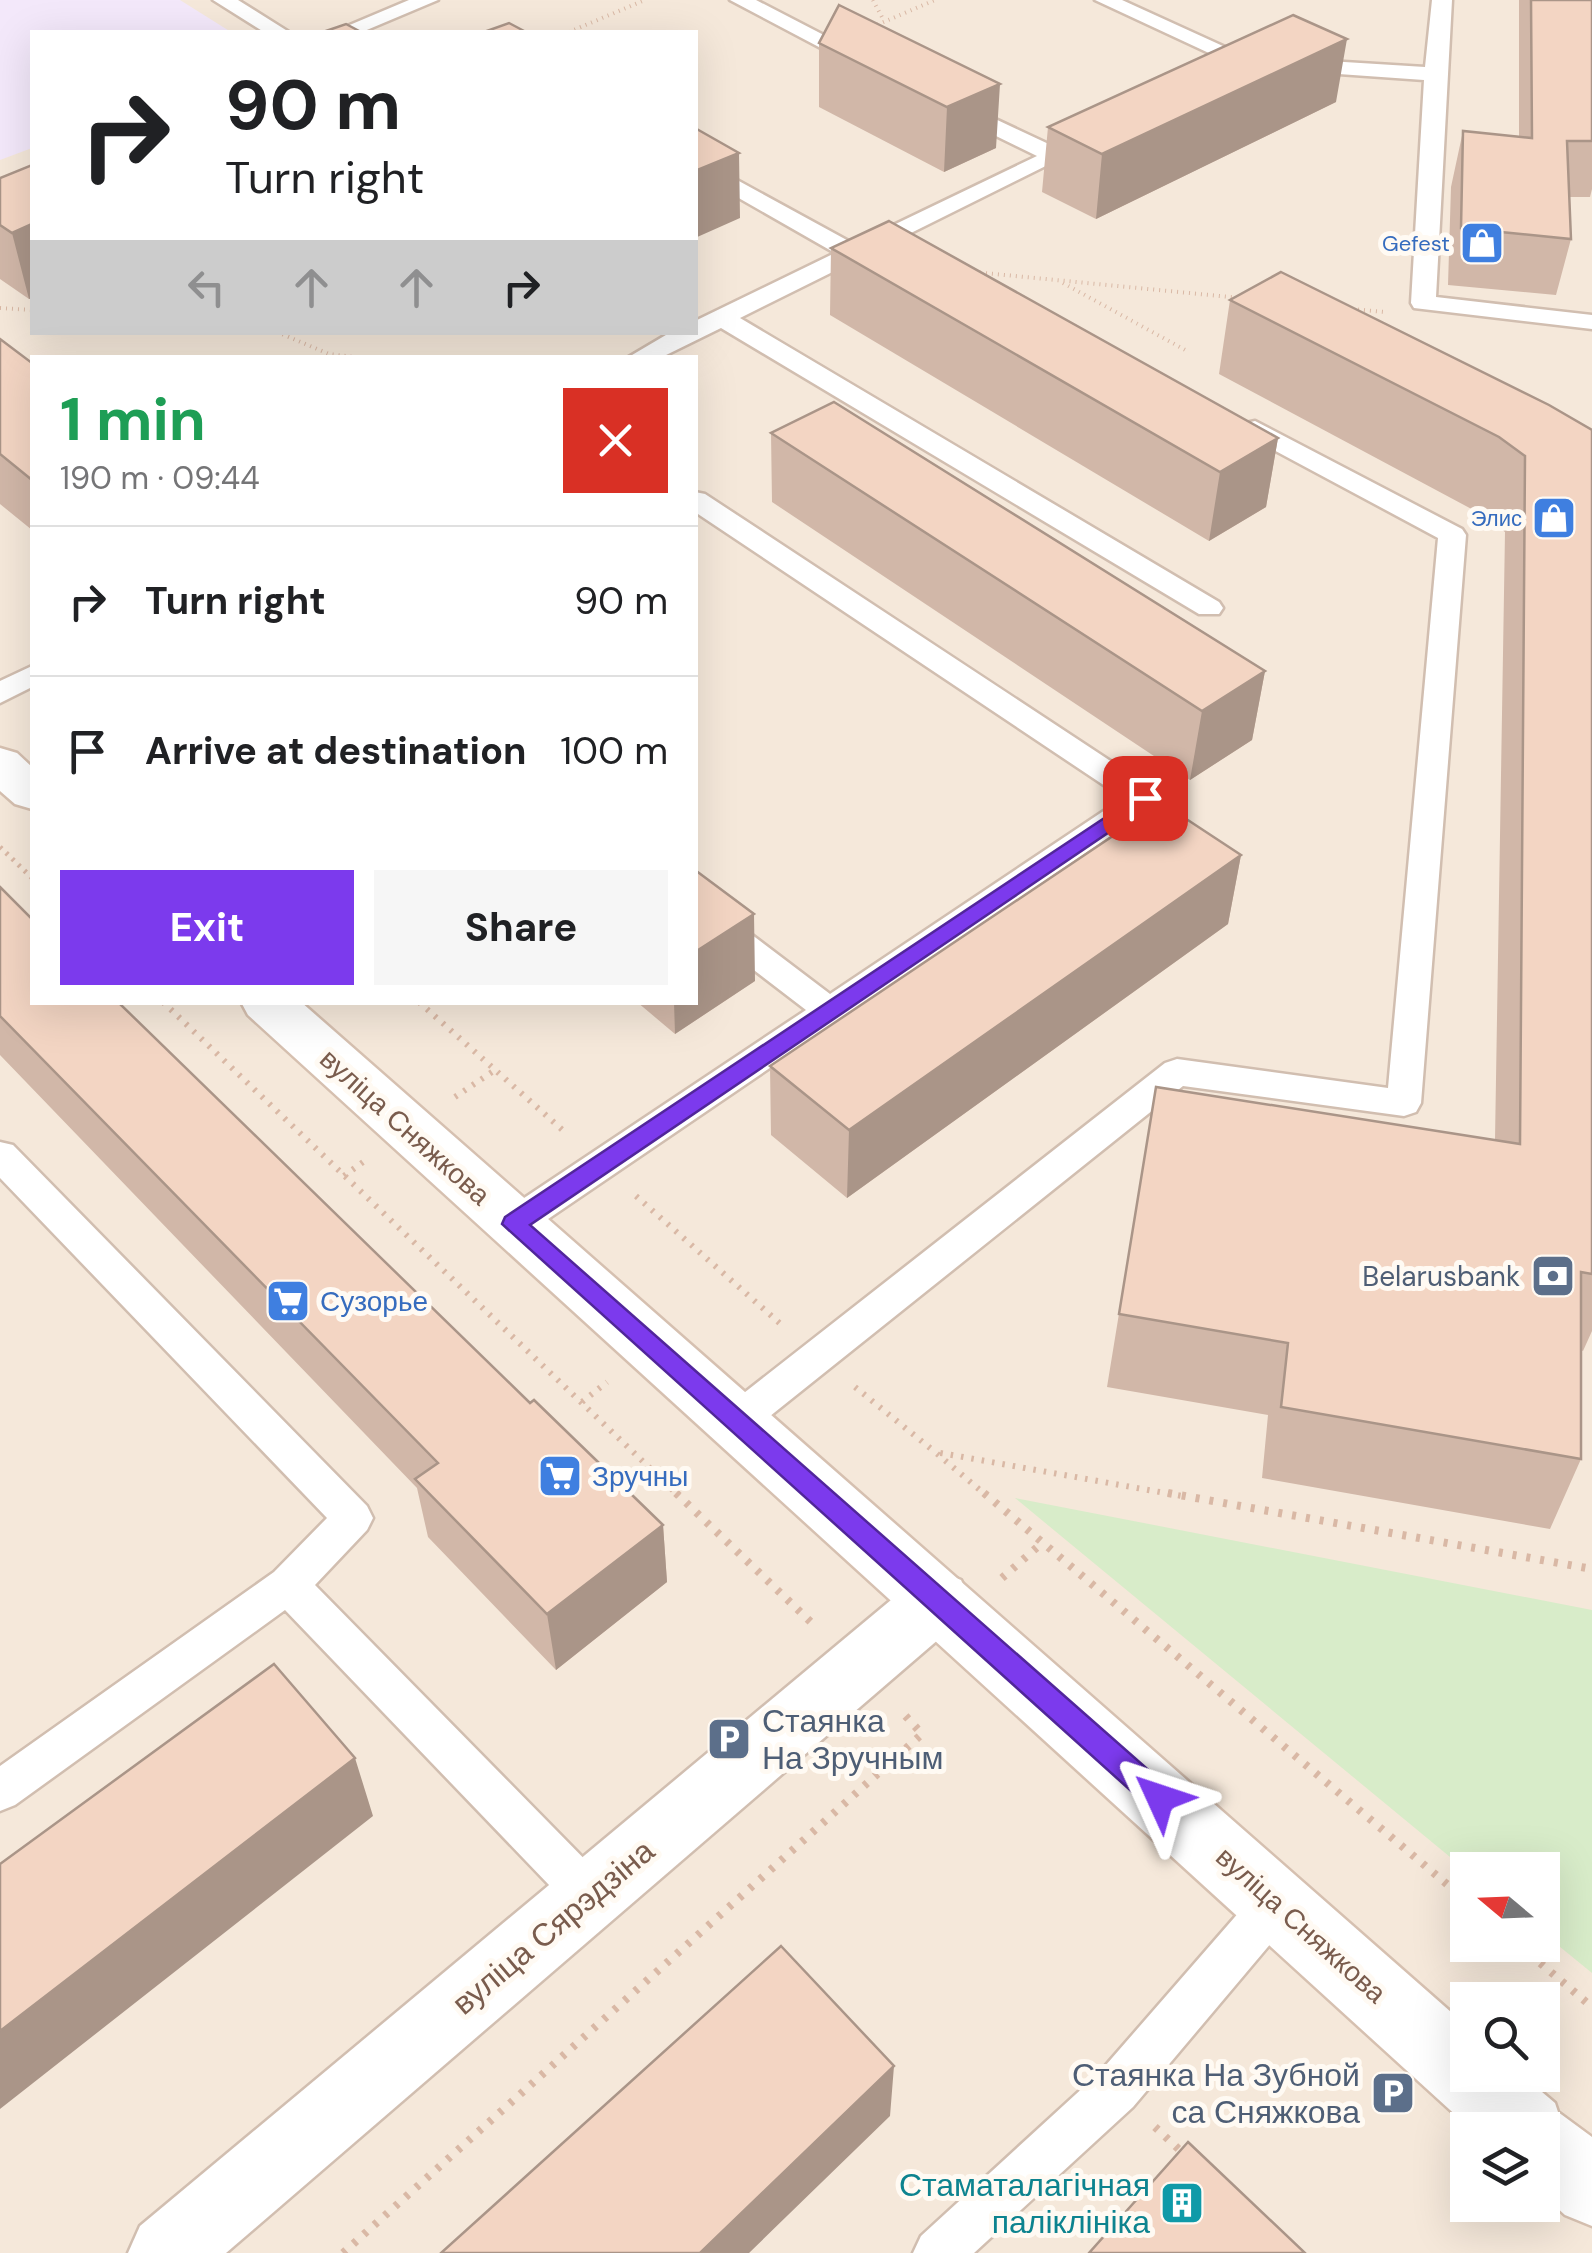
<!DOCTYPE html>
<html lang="en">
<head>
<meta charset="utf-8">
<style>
	:root { --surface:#fff; --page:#f6f6f6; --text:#202124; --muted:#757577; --line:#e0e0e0; --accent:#7c3aed }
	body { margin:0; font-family:"DM Sans",sans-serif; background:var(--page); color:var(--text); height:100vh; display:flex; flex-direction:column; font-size:38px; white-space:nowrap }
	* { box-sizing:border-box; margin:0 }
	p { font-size:32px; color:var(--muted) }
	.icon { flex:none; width:55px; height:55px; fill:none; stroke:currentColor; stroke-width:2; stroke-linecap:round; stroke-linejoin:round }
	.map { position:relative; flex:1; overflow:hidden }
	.sheet { position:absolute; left:30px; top:355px; width:668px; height:650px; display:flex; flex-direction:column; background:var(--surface); border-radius:0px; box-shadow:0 10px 40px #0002 }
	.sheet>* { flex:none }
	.top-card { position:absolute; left:30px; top:30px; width:668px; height:305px; border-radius:0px; box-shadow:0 10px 40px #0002; background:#fff; color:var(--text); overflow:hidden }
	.needle { width:65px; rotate:289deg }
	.tools { position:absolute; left:1450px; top:1852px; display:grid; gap:20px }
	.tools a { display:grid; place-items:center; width:110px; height:110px; border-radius:0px; background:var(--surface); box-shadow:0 10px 40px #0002; font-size:50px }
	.pin { position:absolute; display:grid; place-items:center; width:85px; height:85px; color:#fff; margin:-42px; border-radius:20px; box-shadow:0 5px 15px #0006 }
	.me { position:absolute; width:110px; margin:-55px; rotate:312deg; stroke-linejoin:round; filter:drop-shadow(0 0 8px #0008) }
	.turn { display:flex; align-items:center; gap:35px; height:210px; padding:0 30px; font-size:45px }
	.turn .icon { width:130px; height:130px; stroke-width:2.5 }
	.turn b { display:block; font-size:70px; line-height:85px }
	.lanes { display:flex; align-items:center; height:95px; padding:0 30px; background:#0003; justify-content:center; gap:50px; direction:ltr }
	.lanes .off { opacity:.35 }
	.round { display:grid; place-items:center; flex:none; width:105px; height:105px; border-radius:0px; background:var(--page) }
	.head { display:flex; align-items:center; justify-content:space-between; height:170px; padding:0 30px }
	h1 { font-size:60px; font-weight:700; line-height:75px; color:#1e9e55 }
	.cta { display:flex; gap:20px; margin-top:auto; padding:20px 30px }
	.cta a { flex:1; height:115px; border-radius:0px; background:var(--accent); color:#fff; font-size:40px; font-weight:700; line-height:115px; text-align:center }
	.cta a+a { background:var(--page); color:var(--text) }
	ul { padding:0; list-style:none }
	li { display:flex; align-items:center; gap:30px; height:150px; padding:0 30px; border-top:2px solid var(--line) }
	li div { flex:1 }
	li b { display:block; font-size:38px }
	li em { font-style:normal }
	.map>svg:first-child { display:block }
	.residential { fill:#f5e8da; fill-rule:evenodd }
	.education { fill:#f3e8fa }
	.green { fill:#d8ecc9 }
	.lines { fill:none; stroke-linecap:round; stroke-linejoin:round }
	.lane-casing { stroke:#d1beb0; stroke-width:5 }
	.street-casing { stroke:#d1beb0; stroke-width:5 }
	.secondary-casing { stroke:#d6c0b0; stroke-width:5 }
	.path-far3 { stroke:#d9b8a5; stroke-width:4; stroke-dasharray:1 5; stroke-linecap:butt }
	.path-far2 { stroke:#d9b8a5; stroke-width:5; stroke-dasharray:2.5 6; stroke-linecap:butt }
	.path-far1 { stroke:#d9b8a5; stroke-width:6; stroke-dasharray:2.5 8; stroke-linecap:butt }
	.path { stroke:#d9b8a5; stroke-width:8; stroke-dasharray:4 10; stroke-linecap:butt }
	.lane { fill:#fff; fill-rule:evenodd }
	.street { fill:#fff; fill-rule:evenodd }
	.secondary { fill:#fff; fill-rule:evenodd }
	.wall { fill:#d1b7a8 }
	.shaded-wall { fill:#aa9588 }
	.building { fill:#f3d5c3; stroke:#aa9588; stroke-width:2.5 }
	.route { fill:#7c3aed; stroke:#51269a; stroke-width:2.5 }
	.labels { text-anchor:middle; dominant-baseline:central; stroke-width:10; stroke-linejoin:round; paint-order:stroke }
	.far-shop-label { font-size:22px; fill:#366cbe; stroke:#fffaf3; text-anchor:end }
	.street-label { font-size:28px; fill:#7a5c4d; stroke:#fffaf3 }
	.service-label { font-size:28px; fill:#4e5e75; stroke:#fffaf3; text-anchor:end }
	.shop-label { font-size:28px; fill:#366cbe; stroke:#fffaf3; text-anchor:start }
	.near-service-label { font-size:32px; fill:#4e5e75; stroke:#fffaf3; text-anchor:start }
	.near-street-label { font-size:32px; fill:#7a5c4d; stroke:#fffaf3 }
	.near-culture-label { font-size:32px; fill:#0d838f; stroke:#fffaf3; text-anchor:end }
</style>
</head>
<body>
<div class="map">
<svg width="1592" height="2253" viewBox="0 0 1592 2253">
	<rect width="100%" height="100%" fill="#fdf6ec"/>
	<path class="residential" d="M 0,0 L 1592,0 L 1592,2253 L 0,2253 ZM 32,32 L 695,32 L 695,332 L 32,332 ZM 32,358 L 695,358 L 695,1002 L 32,1002 ZM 1468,1870 L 1542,1870 L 1542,1945 L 1468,1945 ZM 1468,2000 L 1542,2000 L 1542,2075 L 1468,2075 ZM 1468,2130 L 1542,2130 L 1542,2205 L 1468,2205 Z"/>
	<path class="education" d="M 0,0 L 180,0 L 231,32 L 32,32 L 32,148 L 0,160 Z"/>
	<path class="green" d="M 1015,1498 L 1592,1610 L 1592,1973 L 1543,1933 L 1542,1870 L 1467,1871 Z"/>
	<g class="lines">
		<defs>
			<path id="lane" d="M 213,0 L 238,0 L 289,32 L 264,32 Z
				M 409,0 L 438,0 L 362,32 L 333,32 Z
				M 730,0 L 756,0 L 872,60 L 861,66 L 853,65 Z
				M 1095,0 L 1122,0 L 1258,62 L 1255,67 L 1239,67 Z
				M 1432,0 L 1452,0 L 1436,297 L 1592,315 L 1592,329 L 1414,308 L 1411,303 L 1424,80 L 1296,71 L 1285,65 L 1296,59 L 1425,67 Z
				M 957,101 L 1055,147 L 1087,133 L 1098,140 L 740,318 L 1219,602 L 1223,608 L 1219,614 L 1199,614 L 721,328 L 660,358 L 627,358 L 671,332 L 695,332 L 695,321 L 835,253 L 695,173 L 695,157 L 854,244 L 1037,156 L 949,113 L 946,108 L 949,103 Z
				M 1255,421 L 1462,529 L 1466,535 L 1421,1103 L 1416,1112 L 1404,1116 L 1183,1086 L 749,1433 L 735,1438 L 721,1433 L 716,1422 L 721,1411 L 1165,1063 L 1177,1059 L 1388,1088 L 1438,538 L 1246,435 L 1242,429 L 1246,423 Z
				M 695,492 L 705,494 L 1156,791 L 1160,798 L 1156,805 L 526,1234 L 513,1238 L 500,1234 L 495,1224 L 500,1214 L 806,1010 L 695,925 L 695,897 L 706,900 L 830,994 L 1123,798 L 695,512 Z
				M 32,666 L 32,687 L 0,703 L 0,681 Z
				M 0,1142 L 13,1145 L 367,1506 L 373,1518 L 367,1530 L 315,1585 L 606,1881 L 612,1896 L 606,1911 L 590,1918 L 574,1911 L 285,1610 L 15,1805 L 0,1811 L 0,1766 L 274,1572 L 327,1518 L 0,1178 Z
				M 1277,1880 L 1293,1887 L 1299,1902 L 1293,1917 L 1133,2107 L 974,2253 L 913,2253 L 921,2236 L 1099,2073 L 1261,1887 Z"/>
			<path id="street" d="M 938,1571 L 961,1580 L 970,1600 L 961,1620 L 226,2253 L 128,2253 L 140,2226 L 915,1580 Z"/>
			<path id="secondary" d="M 0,748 L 17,753 L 32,767 L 32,809 L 15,804 L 0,791 Z
				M 241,1002 L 301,1002 L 1468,2027 L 1468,2075 L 1522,2075 L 1555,2103 L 1558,2112 L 1592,2137 L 1592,2226 L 1565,2215 L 1542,2194 L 1542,2130 L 1472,2130 L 248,1015 Z"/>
		</defs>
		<use href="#lane" class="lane-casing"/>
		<use href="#street" class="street-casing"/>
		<use href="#secondary" class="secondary-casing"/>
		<path class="path-far3" d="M 873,0 L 884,21
			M 872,27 L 935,0
			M 569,32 L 645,0
			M 974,272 L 1240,298
			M 1063,283 L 1187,351
			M 0,308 L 32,310
			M 1352,309 L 1385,312
			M 277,332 L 329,354 L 363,358"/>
		<path class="path-far2" d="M 0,847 L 32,878"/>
		<path class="path-far1" d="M 163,1002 L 679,1496
			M 419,1002 L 567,1134
			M 455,1097 L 495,1070
			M 344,1176 L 363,1162
			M 636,1196 L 784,1327
			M 855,1387 L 935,1452
			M 582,1402 L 607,1382
			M 987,1496 L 935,1452 L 1182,1496"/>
		<path class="path" d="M 676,1493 L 816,1627
			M 984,1493 L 1468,1902
			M 1168,1493 L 1592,1569
			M 1002,1578 L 1042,1543
			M 1519,1945 L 1592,2007
			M 1155,2127 L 1186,2156
			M 343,2253 L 922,1734 L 901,1711"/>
		<use href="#lane" class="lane"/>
		<use href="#street" class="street"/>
		<use href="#secondary" class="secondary"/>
	</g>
	<path class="wall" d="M 1519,0 L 1592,0 L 1592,189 L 1590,197 L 1569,197 L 1571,239 L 1556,295 L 1448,285 L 1451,187 L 1463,131 L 1519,136 Z
		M 839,5 L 996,148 L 944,172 L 819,107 L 819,43 Z
		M 1336,102 L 1096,219 L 1042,192 L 1048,127 Z
		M 32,165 L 32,298 L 29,299 L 0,279 L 0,178 Z
		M 831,248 L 1278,438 L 1266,507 L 1209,541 L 830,315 Z
		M 1230,300 L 1592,430 L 1592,1331 L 1583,1351 L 1581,1350 L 1581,1459 L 1550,1529 L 1262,1478 L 1268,1415 L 1107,1387 L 1156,1087 L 1495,1140 L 1505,532 L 1479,513 L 1219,374 Z
		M 0,339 L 32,363 L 32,530 L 0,504 Z
		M 771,433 L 1265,671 L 1252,740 L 1190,780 L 772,502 Z
		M 1241,855 L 1228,924 L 847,1198 L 771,1135 L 770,1066 Z
		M 0,887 L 530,1403 L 663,1525 L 667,1582 L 556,1670 L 428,1537 L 417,1488 L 0,1055 Z
		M 755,981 L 675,1034 L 637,1002 L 695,1002 Z"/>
	<path class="shaded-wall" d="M 1347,39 L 1336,102 L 1096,219 L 1102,154 Z
		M 1000,84 L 996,148 L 944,172 L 947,107 Z
		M 739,153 L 740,218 L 695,238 L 695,171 Z
		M 32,224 L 32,298 L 29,299 L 12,233 Z
		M 1278,438 L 1266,507 L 1209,541 L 1220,472 Z
		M 1265,671 L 1252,740 L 1190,780 L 1202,711 Z
		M 1241,855 L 1228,924 L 847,1198 L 849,1130 Z
		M 754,914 L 755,981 L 675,1034 L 674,1002 L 695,1002 L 695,952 Z
		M 663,1525 L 667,1582 L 556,1670 L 547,1614 Z
		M 355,1758 L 373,1816 L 0,2109 L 0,2031 Z
		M 894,2066 L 890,2116 L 749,2253 L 700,2253 Z"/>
	<path class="building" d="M 1531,0 L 1592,0 L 1592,141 L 1567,141 L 1571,239 L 1461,228 L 1463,131 L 1532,138 Z
		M 839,5 L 1000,84 L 947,107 L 819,43 Z
		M 1293,15 L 1347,39 L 1102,154 L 1048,127 Z
		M 509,23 L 526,32 L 484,32 Z
		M 346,24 L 361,32 L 323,32 Z
		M 695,128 L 739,153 L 695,171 Z
		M 32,165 L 32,224 L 12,233 L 0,225 L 0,178 Z
		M 889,221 L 1278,438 L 1220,472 L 831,248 Z
		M 1281,272 L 1549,405 L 1592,430 L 1592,1274 L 1581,1272 L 1581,1459 L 1281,1407 L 1288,1343 L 1119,1314 L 1156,1087 L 1520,1144 L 1525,456 L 1499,437 L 1230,300 Z
		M 0,339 L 32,363 L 32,480 L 0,454 Z
		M 834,402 L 1265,671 L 1202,711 L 771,433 Z
		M 1162,803 L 1241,855 L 849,1130 L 770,1066 Z
		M 695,870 L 754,914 L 695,952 Z
		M 0,887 L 32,919 L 32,1002 L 118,1002 L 530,1403 L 534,1400 L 663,1525 L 547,1614 L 415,1479 L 438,1463 L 0,1016 Z
		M 274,1664 L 355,1758 L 0,2031 L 0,1864 Z
		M 781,1946 L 894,2066 L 700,2253 L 441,2253 Z
		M 1188,2142 L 1305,2253 L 1089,2253 Z"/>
	<path class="route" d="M 1145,791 L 1155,798 L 1152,803 L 530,1225 L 1170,1789 L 1174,1798 L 1170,1808 L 1160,1812 L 1150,1808 L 502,1224 L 505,1217 Z"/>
	<defs>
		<symbol id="shop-square" viewBox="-11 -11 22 22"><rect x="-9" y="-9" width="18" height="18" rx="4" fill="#3f7fe0" stroke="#fffaf3"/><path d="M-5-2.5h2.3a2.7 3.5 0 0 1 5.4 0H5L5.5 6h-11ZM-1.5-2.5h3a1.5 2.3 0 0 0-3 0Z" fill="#fff"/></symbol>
		<symbol id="bank-square" viewBox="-11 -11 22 22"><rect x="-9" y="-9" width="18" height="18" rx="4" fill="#5c6f8a" stroke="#fffaf3"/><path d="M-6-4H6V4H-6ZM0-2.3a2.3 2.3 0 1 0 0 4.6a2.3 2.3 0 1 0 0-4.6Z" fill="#fff"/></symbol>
		<symbol id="supermarket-square" viewBox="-11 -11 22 22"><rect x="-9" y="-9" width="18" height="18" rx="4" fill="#3f7fe0" stroke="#fffaf3"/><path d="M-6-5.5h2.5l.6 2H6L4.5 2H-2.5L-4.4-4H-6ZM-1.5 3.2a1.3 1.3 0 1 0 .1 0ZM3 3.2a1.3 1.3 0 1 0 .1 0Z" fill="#fff"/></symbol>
		<symbol id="parking-square" viewBox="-11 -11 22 22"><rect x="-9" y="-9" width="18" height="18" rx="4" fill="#5c6f8a" stroke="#fffaf3"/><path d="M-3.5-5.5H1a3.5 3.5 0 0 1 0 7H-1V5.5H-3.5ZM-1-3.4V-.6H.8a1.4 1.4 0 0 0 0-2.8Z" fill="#fff"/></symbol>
		<symbol id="building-square" viewBox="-11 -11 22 22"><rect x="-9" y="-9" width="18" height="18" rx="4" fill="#0f9aa8" stroke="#fffaf3"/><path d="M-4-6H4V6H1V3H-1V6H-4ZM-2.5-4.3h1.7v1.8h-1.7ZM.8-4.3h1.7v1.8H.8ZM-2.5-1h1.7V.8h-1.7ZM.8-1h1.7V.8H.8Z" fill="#fff"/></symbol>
	</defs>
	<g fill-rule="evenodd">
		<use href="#shop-square" x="1457" y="218" width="50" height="50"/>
		<use href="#shop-square" x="1529" y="493" width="50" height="50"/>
		<use href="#bank-square" x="1528" y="1251" width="50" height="50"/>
		<use href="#supermarket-square" x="263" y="1276" width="50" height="50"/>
		<use href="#supermarket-square" x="535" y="1451" width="50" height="50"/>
		<use href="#parking-square" x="704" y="1714" width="50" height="50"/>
		<use href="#parking-square" x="1368" y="2068" width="50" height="50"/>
		<use href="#building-square" x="1157" y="2178" width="50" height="50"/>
	</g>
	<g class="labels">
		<g class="far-shop-label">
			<text x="1450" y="243">Gefest</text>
			<text x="1522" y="518">Элис</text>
		</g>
		<g class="street-label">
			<text transform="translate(405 1127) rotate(42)">вуліца Сняжкова</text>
			<text transform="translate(1301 1925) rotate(42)">вуліца Сняжкова</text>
		</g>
		<g class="service-label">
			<text x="1520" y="1276">Belarusbank</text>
		</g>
		<g class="shop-label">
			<text x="320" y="1301">Сузорье</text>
			<text x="592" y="1476">Зручны</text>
		</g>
		<g class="near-service-label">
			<text x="762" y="1721">Стаянка<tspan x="762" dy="37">На Зручным</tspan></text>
			<text x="1360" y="2075" text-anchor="end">Стаянка На Зубной<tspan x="1360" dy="37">са Сняжкова</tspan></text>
		</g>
		<g class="near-street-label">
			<text transform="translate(553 1927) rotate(-40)">вуліца Сярэдзіна</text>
		</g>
		<g class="near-culture-label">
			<text x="1150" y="2185">Стаматалагічная<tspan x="1150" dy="37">паліклініка</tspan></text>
		</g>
	</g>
</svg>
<div class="tools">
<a><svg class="needle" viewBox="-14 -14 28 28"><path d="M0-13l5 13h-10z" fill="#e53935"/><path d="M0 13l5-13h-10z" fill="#757577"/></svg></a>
<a><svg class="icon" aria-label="search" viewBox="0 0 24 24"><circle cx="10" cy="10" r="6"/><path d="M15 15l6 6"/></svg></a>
<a><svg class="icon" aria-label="layers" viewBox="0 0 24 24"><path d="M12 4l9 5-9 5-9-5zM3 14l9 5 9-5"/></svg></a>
</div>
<div class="pin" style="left:1145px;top:798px;background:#d93025"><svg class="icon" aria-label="arrive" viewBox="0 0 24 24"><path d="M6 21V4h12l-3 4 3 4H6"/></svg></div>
<svg class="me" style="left:1160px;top:1798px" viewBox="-20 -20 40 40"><path d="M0-17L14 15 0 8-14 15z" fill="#7c3aed" stroke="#fff" stroke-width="4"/></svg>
<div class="top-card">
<div class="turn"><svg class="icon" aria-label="right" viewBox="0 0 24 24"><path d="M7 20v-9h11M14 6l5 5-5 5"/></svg><div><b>90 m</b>Turn right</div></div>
<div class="lanes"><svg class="icon off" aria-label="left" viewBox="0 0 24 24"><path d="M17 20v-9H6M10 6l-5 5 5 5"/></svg><svg class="icon off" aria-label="ahead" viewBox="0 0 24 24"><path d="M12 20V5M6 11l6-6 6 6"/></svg><svg class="icon off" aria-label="ahead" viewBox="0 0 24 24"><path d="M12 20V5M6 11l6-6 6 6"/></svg><svg class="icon" aria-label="right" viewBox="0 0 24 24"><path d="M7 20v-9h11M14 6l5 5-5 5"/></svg></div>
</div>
<section class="sheet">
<div class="head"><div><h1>1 min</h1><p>190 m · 09:44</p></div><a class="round" style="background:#d93025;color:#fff"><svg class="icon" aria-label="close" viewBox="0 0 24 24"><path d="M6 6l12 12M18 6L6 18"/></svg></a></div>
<ul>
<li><svg class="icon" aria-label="right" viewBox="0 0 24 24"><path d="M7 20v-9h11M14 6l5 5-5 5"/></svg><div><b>Turn right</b></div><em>90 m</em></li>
<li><svg class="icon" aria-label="arrive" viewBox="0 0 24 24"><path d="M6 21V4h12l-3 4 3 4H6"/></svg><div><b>Arrive at destination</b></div><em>100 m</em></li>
</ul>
<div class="cta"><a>Exit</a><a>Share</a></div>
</section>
</div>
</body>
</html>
